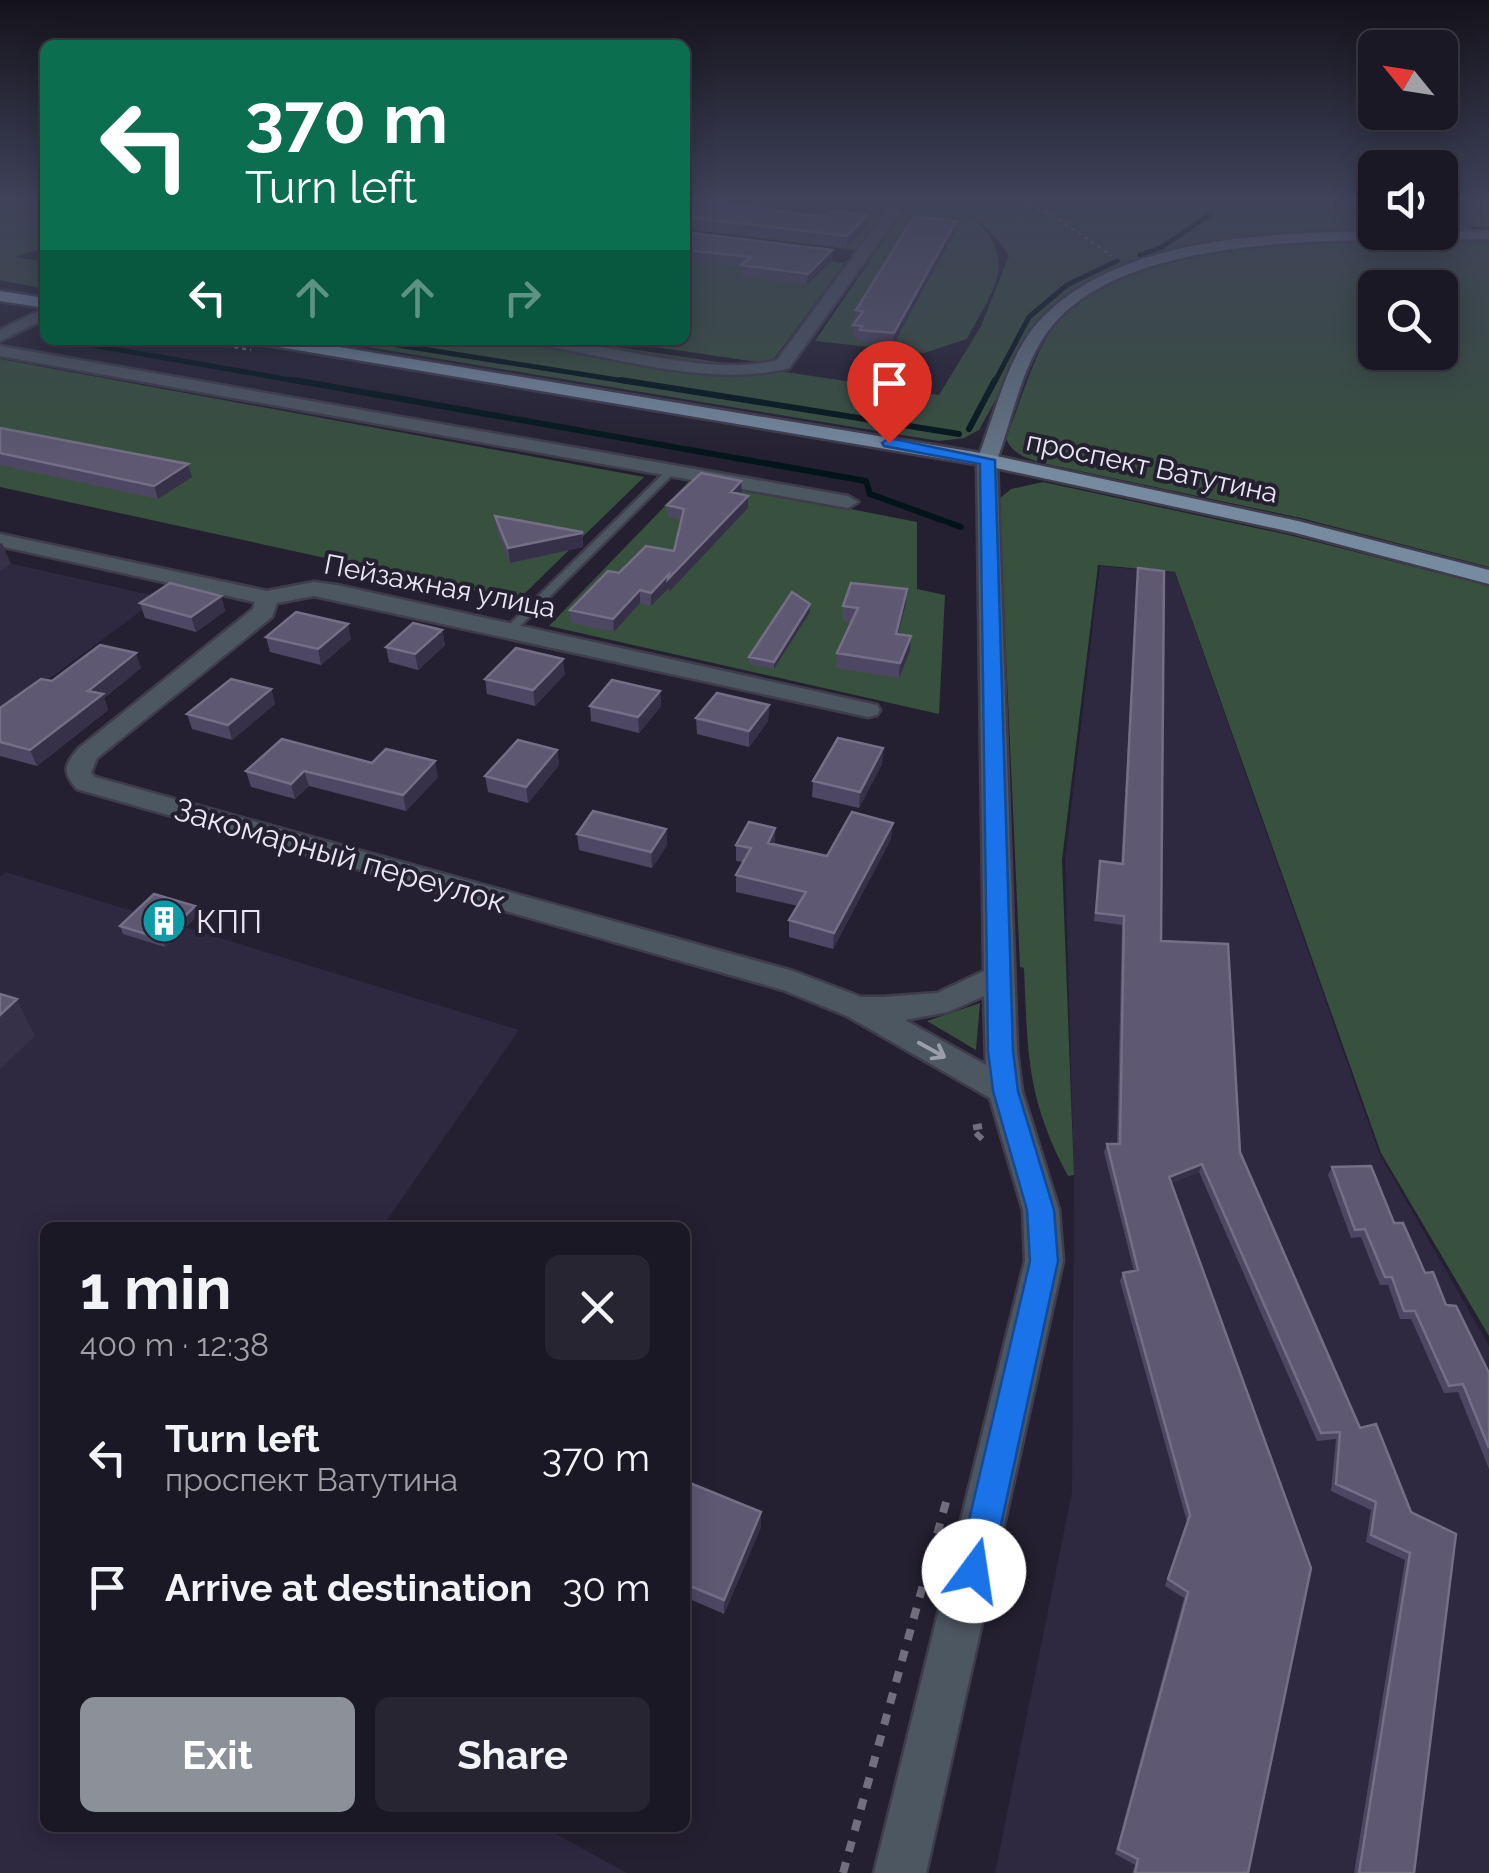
<!DOCTYPE html>
<html lang="en">
<head>
<meta charset="utf-8">
<style>
	:root { --surface:#1b1825; --page:#282532; --text:#f1f3f6; --muted:#a0a0a7; --line:#393742; --accent:#8c9099 }
	body { margin:0; font-family:Raleway,sans-serif; background:var(--page); color:var(--text); height:100vh; display:flex; flex-direction:column; font-size:38px; white-space:nowrap }
	* { box-sizing:border-box; margin:0 }
	p { font-size:32px; color:var(--muted) }
	.icon { flex:none; width:55px; height:55px; fill:none; stroke:currentColor; stroke-width:2; stroke-linecap:round; stroke-linejoin:round }
	.map { position:relative; flex:1; overflow:hidden }
	.details { position:absolute; left:40px; top:1222px; width:650px; height:610px; display:flex; flex-direction:column; background:var(--surface); border-radius:15px; box-shadow:0 5px 25px #0003,0 0 0 2px var(--line) }
	.details>* { flex:none }
	.hud { position:absolute; left:40px; top:40px; width:650px; height:305px; border-radius:15px; box-shadow:0 5px 25px #0003,0 0 0 2px var(--line); background:#0b6e4f; color:#fff; overflow:hidden }
	.needle { width:65px; rotate:300deg }
	.fabs { position:absolute; left:1358px; top:30px; display:grid; gap:20px }
	.fabs a { display:grid; place-items:center; width:100px; height:100px; border-radius:15px; background:var(--surface); box-shadow:0 5px 25px #0003,0 0 0 2px var(--line); font-size:50px }
	.pin { position:absolute; display:grid; place-items:center; width:85px; height:85px; color:#fff; margin:-102px -42px; border-radius:50% 50% 50% 0; rotate:-45deg; box-shadow:0 0 10px #0007 }
	.pin .icon { rotate:45deg }
	.me { position:absolute; width:110px; margin:-55px; rotate:14deg; stroke-linejoin:round; filter:drop-shadow(0 0 8px #0008) }
	.turn { display:flex; align-items:center; gap:35px; height:210px; padding:0 40px; font-size:45px }
	.turn .icon { width:130px; height:130px; stroke-width:2.5 }
	.turn b { display:block; font-size:70px; line-height:85px }
	.lanes { display:flex; align-items:center; height:95px; padding:0 40px; background:#0003; justify-content:center; gap:50px; direction:ltr }
	.lanes .off { opacity:.35 }
	.round { display:grid; place-items:center; flex:none; width:105px; height:105px; border-radius:15px; background:var(--page) }
	.head { display:flex; align-items:center; justify-content:space-between; height:170px; padding:0 40px }
	h1 { font-size:60px; font-weight:700; line-height:75px }
	.primary-button { display:flex; gap:20px; margin-top:auto; padding:20px 40px }
	.primary-button a { flex:1; height:115px; border-radius:15px; background:var(--accent); color:#fff; font-size:40px; font-weight:700; line-height:115px; text-align:center }
	.primary-button a+a { background:var(--page); color:var(--text) }
	ul { padding:0; list-style:none }
	li { display:flex; align-items:center; gap:30px; height:130px; padding:0 40px }
	li div { flex:1 }
	li b { display:block; font-size:38px }
	li em { font-style:normal }
	.map>svg:first-child { display:block }
	.built { fill:#2e2840 }
	.green { fill:#38503e; fill-rule:evenodd }
	.lines { fill:none; stroke-linecap:round; stroke-linejoin:round }
	.stream-far1 { stroke:#011419; stroke-width:5 }
	.stream { stroke:#011419; stroke-width:6 }
	.lane-casing { stroke:#3f3c4c; stroke-width:5 }
	.street-casing { stroke:#3f3c4c; stroke-width:5 }
	.secondary-casing { stroke:#3f3c4c; stroke-width:5 }
	.primary-casing { stroke:#3f3c4c; stroke-width:5 }
	.path-far2 { stroke:#726e7d; stroke-width:2.5; stroke-dasharray:4 4; stroke-linecap:butt }
	.path-far1 { stroke:#726e7d; stroke-width:6; stroke-dasharray:9 9; stroke-linecap:butt }
	.path { stroke:#726e7d; stroke-width:8; stroke-dasharray:11 11; stroke-linecap:butt }
	.lane { fill:#4d5762; fill-rule:evenodd }
	.street { fill:#4d5762; fill-rule:evenodd }
	.secondary { fill:#647485; fill-rule:evenodd }
	.primary { fill:#768aa0; fill-rule:evenodd }
	.wall { fill:#4e4763 }
	.shaded-wall { fill:#363048 }
	.building { fill:#5e5872; stroke:#746e86; stroke-width:2.5 }
	.oneway { stroke:#9a9eaa }
	.route { fill:#1a73e8; stroke:#114b97; stroke-width:2.5 }
	.labels { text-anchor:middle; dominant-baseline:central; stroke-width:8; stroke-linejoin:round; paint-order:stroke }
	.far-street-label { font-size:28px; fill:#e8e6f2; stroke:#242031 }
	.street-label { font-size:32px; fill:#e8e6f2; stroke:#242031 }
	.poi-label { font-size:32px; fill:#e8e6f2; stroke:#242031; text-anchor:start }
</style>
</head>
<body>
<div class="map">
<svg width="1489" height="1873" viewBox="0 0 1489 1873">
	<rect width="100%" height="100%" fill="#242031"/>
	<path class="built" d="M 0,561 L 160,597 L 0,715 Z
		M 1100,566 L 1175,573 L 1379,1153 L 1489,1346 L 1489,1873 L 995,1873 L 1072,1492 L 1074,1175 L 1065,860 Z
		M 6,872 L 519,1030 L 382,1227 L 45,1228 L 45,1828 L 545,1828 L 627,1873 L 0,1873 L 0,877 Z"/>
	<path class="green" d="M 0,200 L 45,200 L 45,247 L 15,257 L 45,262 L 45,289 L 0,280 Z
		M 685,200 L 893,200 L 855,250 L 685,229 Z
		M 911,200 C 953,200 1003,225 998,273 C 995,294 976,320 967,339 L 924,353 L 815,341 Z
		M 930,200 L 1375,200 L 1375,232 L 1440,232 L 1440,200 L 1489,200 L 1489,234 L 1352,237 L 1168,254 L 1123,264 L 1072,290 L 1040,319 L 979,430 L 964,438 L 939,441 L 325,340 L 570,340 L 939,395 L 981,326 L 1009,256 C 989,223 966,210 930,200 Z
		M 1489,239 L 1489,567 L 1301,518 L 1051,465 C 1033,460 1013,457 1006,438 C 1020,405 1036,345 1059,320 C 1147,225 1368,242 1489,239 ZM 1375,288 L 1440,288 L 1440,352 L 1375,352 Z
		M 685,242 L 845,263 L 770,364 L 608,340 L 685,340 Z
		M 0,359 L 644,477 L 518,600 L 0,487 Z
		M 692,478 L 917,522 L 917,589 L 945,595 L 939,714 L 549,626 Z
		M 1043,482 L 1293,536 L 1489,586 L 1489,1336 L 1381,1153 L 1175,572 L 1098,565 L 1062,860 L 1074,1175 L 1068,1176 C 1026,1097 1028,1055 1024,968 L 1020,967 L 999,499 L 1011,489 Z
		M 980,1003 L 976,1050 L 927,1021 Z"/>
	<g class="lines">
		<path class="stream-far1" d="M 1360,227 L 1375,227
			M 1440,229 L 1457,229
			M 1471,229 L 1489,230
			M 1140,255 L 1162,247 L 1212,213
			M 63,340 L 308,383
			M 366,340 L 637,383
			M 994,383 L 1029,317 L 1067,285 L 1117,261"/>
		<path class="stream" d="M 294,380 L 866,481 L 870,494 L 961,527
			M 621,380 L 959,434
			M 969,429 L 995,380"/>
		<defs>
			<path id="lane" d="M 1440,210 L 1477,235 L 1477,237 L 1473,237 L 1440,215 Z
				M 668,469 L 676,471 L 515,631 L 507,631 L 507,627 Z"/>
			<path id="street" d="M 893,208 L 900,212 L 789,368 C 715,388 616,358 541,345 L 533,340 C 607,340 708,379 777,360 L 888,209 Z
				M 45,260 L 45,269 L 37,264 Z
				M 45,308 L 45,319 L 0,341 L 0,330 Z
				M 0,346 L 848,496 L 858,502 L 848,508 L 0,356 Z
				M 987,454 L 997,460 L 1017,1051 L 1022,1091 L 1059,1210 L 1063,1261 L 926,1873 L 874,1873 L 1025,1261 L 1023,1210 L 990,1098 L 847,1016 L 783,990 L 77,789 C 61,771 65,764 79,748 L 253,609 L 255,602 L 0,546 L 0,534 L 267,591 L 314,582 L 337,585 L 877,705 L 880,710 L 877,715 L 868,717 L 314,596 L 277,603 L 272,617 L 97,758 L 91,773 L 95,777 L 793,971 L 861,997 L 883,997 L 937,993 L 984,971 L 977,460 ZM 984,996 L 986,1065 L 905,1020 L 948,1012 Z"/>
			<path id="secondary" d="M 1489,231 L 1489,239 C 1370,242 1134,226 1052,326 C 1022,362 1013,417 997,460 L 987,466 L 977,460 C 996,414 1007,352 1044,316 C 1145,215 1358,234 1489,231 Z"/>
			<path id="primary" d="M 0,291 L 45,298 L 45,308 L 0,301 Z
				M 259,340 L 297,340 L 987,454 L 1298,521 L 1489,570 L 1489,584 L 1296,533 L 987,466 L 267,345 Z"/>
		</defs>
		<use href="#lane" class="lane-casing"/>
		<use href="#street" class="street-casing"/>
		<use href="#secondary" class="secondary-casing"/>
		<use href="#primary" class="primary-casing"/>
		<path class="path-far2" d="M 1014,200 L 1054,216 L 1112,256
			M 1336,200 L 1372,214
			M 195,340 L 251,350"/>
		<path class="path-far1" d="M 982,1126 L 971,1128 L 986,1143"/>
		<path class="path" d="M 843,1873 L 948,1495"/>
		<use href="#lane" class="lane"/>
		<use href="#street" class="street"/>
		<use href="#secondary" class="secondary"/>
		<use href="#primary" class="primary"/>
	</g>
	<path class="wall" d="M 685,200 L 823,217 L 868,215 L 868,226 L 847,247 L 685,228 Z
		M 685,232 L 832,261 L 807,285 L 741,277 L 741,267 L 685,261 Z
		M 955,232 L 893,345 L 859,341 L 859,338 L 852,337 L 856,310 Z
		M 0,428 L 192,477 L 158,499 L 0,465 Z
		M 742,493 L 740,494 L 748,496 L 748,508 L 669,592 L 669,588 L 651,606 L 640,603 L 614,632 L 571,623 L 570,610 L 619,573 L 674,551 L 682,520 L 668,517 L 667,505 Z
		M 495,516 L 582,532 L 583,547 L 510,563 L 497,531 Z
		M 1138,568 L 1161,941 L 1240,1152 L 1360,1428 L 1411,1512 L 1414,1873 L 1354,1873 L 1405,1560 L 1366,1542 L 1371,1510 L 1331,1491 L 1336,1439 L 1317,1441 L 1199,1172 L 1171,1183 L 1248,1873 L 1132,1873 L 1135,1865 L 1115,1854 L 1184,1598 L 1165,1586 L 1187,1522 L 1120,1281 L 1123,1273 L 1134,1271 L 1104,1152 L 1107,1144 L 1117,1144 L 1122,925 L 1094,921 L 1100,861 L 1121,864 Z
		M 907,589 L 906,604 L 898,634 L 911,636 L 910,651 L 899,678 L 836,668 L 837,653 L 851,622 L 843,621 L 843,606 Z
		M 221,596 L 225,611 L 196,632 L 145,618 L 140,603 Z
		M 810,604 L 810,612 L 774,669 L 749,664 L 749,657 Z
		M 442,630 L 445,645 L 418,670 L 389,662 L 386,647 Z
		M 266,637 L 351,639 L 321,665 L 270,652 Z
		M 141,668 L 104,698 L 108,710 L 37,766 L 0,756 L 0,708 L 52,681 Z
		M 565,674 L 535,706 L 487,694 L 485,679 Z
		M 271,689 L 275,704 L 232,740 L 192,729 L 187,714 Z
		M 660,691 L 661,706 L 639,733 L 591,721 L 590,706 Z
		M 769,705 L 768,721 L 749,747 L 697,734 L 696,718 Z
		M 883,748 L 882,764 L 859,808 L 812,797 L 813,781 Z
		M 557,750 L 559,765 L 528,803 L 488,792 L 485,776 Z
		M 372,763 L 438,777 L 406,811 L 309,786 L 295,799 L 251,787 L 246,771 Z
		M 666,829 L 667,845 L 652,868 L 579,850 L 577,834 Z
		M 891,839 L 833,949 L 789,937 L 789,920 L 798,906 L 736,892 L 736,875 L 743,862 L 736,861 L 736,845 L 775,844 L 827,856 Z
		M 195,906 L 198,915 L 165,947 L 123,934 L 120,926 Z
		M 1332,1167 L 1394,1223 L 1489,1373 L 1489,1469 L 1458,1392 L 1444,1393 L 1411,1319 L 1400,1319 L 1388,1285 L 1380,1285 L 1361,1237 L 1351,1238 L 1328,1175 Z
		M 685,1481 L 761,1512 L 761,1527 L 724,1614 L 685,1597 Z"/>
	<path class="shaded-wall" d="M 868,215 L 868,226 L 847,247 L 847,236 Z
		M 956,221 L 955,232 L 893,345 L 894,333 Z
		M 832,250 L 832,261 L 807,285 L 808,274 Z
		M 188,464 L 192,477 L 158,499 L 154,486 Z
		M 741,481 L 742,493 L 731,504 L 731,492 Z
		M 748,496 L 748,508 L 669,592 L 669,588 L 651,606 L 651,593 Z
		M 582,533 L 583,547 L 510,563 L 508,548 Z
		M 2,543 L 11,564 L 0,571 L 0,544 Z
		M 907,589 L 906,604 L 894,649 L 896,634 Z
		M 640,590 L 640,603 L 614,632 L 613,619 Z
		M 221,596 L 225,611 L 196,632 L 191,617 Z
		M 810,604 L 810,612 L 774,669 L 774,662 Z
		M 348,624 L 351,639 L 321,665 L 318,649 Z
		M 442,630 L 445,645 L 418,670 L 415,654 Z
		M 911,636 L 910,651 L 899,678 L 900,663 Z
		M 136,653 L 141,668 L 104,698 L 108,710 L 37,766 L 30,750 L 88,691 Z
		M 563,659 L 565,674 L 535,706 L 533,690 Z
		M 271,689 L 275,704 L 232,740 L 228,725 Z
		M 660,691 L 661,706 L 639,733 L 638,717 Z
		M 769,705 L 768,721 L 749,747 L 749,731 Z
		M 883,748 L 882,764 L 859,808 L 860,792 Z
		M 557,750 L 559,765 L 528,803 L 526,787 Z
		M 435,761 L 438,777 L 406,811 L 403,795 Z
		M 304,771 L 309,786 L 295,799 L 291,784 Z
		M 893,823 L 891,839 L 833,949 L 834,933 Z
		M 775,828 L 775,844 L 768,843 Z
		M 666,829 L 667,845 L 652,868 L 651,852 Z
		M 195,906 L 198,915 L 165,947 L 162,939 Z
		M 17,999 L 35,1036 L 0,1069 L 0,1015 Z
		M 1202,1164 L 1199,1172 L 1166,1185 L 1169,1177 Z
		M 761,1512 L 761,1527 L 724,1614 L 724,1600 Z"/>
	<path class="building" d="M 685,200 L 698,200 L 823,217 L 830,211 L 868,215 L 847,236 L 685,217 Z
		M 914,217 L 956,221 L 894,333 L 860,330 L 862,326 L 853,325 L 863,311 L 856,310 Z
		M 685,232 L 832,250 L 808,274 L 741,265 L 751,257 L 685,250 Z
		M 0,428 L 188,464 L 154,486 L 0,453 Z
		M 701,473 L 741,481 L 731,492 L 748,496 L 668,579 L 669,574 L 651,593 L 640,590 L 613,619 L 570,610 L 608,571 L 619,573 L 646,546 L 674,551 L 684,509 L 667,505 Z
		M 495,516 L 582,532 L 582,533 L 508,548 Z
		M 1138,568 L 1164,571 L 1161,941 L 1228,944 L 1240,1152 L 1360,1428 L 1376,1424 L 1411,1512 L 1456,1534 L 1414,1873 L 1359,1873 L 1410,1553 L 1371,1535 L 1376,1502 L 1336,1484 L 1340,1432 L 1321,1433 L 1202,1164 L 1169,1177 L 1311,1568 L 1248,1873 L 1135,1873 L 1138,1859 L 1118,1849 L 1188,1592 L 1168,1579 L 1190,1515 L 1123,1273 L 1138,1270 L 1107,1144 L 1120,1144 L 1124,916 L 1096,913 L 1100,861 L 1123,864 Z
		M 170,583 L 221,596 L 191,617 L 140,603 Z
		M 851,583 L 907,589 L 896,634 L 911,636 L 900,663 L 837,653 L 858,608 L 843,606 Z
		M 792,592 L 810,604 L 774,662 L 749,657 Z
		M 296,612 L 348,624 L 318,649 L 266,637 Z
		M 413,623 L 442,630 L 415,654 L 386,647 Z
		M 100,645 L 136,653 L 88,691 L 103,694 L 30,750 L 0,742 L 0,708 L 41,679 L 52,681 Z
		M 516,648 L 563,659 L 533,690 L 485,679 Z
		M 231,679 L 271,689 L 228,725 L 187,714 Z
		M 612,680 L 660,691 L 638,717 L 590,706 Z
		M 717,693 L 769,705 L 749,731 L 696,718 Z
		M 838,738 L 883,748 L 860,792 L 813,781 Z
		M 282,739 L 372,763 L 386,749 L 435,761 L 403,795 L 304,771 L 291,784 L 246,771 Z
		M 518,740 L 557,750 L 526,787 L 485,776 Z
		M 593,811 L 666,829 L 651,852 L 577,834 Z
		M 852,812 L 893,823 L 834,933 L 789,920 L 806,892 L 736,875 L 751,848 L 736,845 L 749,822 L 775,828 L 768,843 L 827,856 Z
		M 154,894 L 195,906 L 162,939 L 120,926 Z
		M 0,994 L 17,999 L 0,1015 Z
		M 1371,1166 L 1394,1223 L 1403,1223 L 1425,1273 L 1433,1272 L 1446,1305 L 1456,1306 L 1489,1373 L 1489,1448 L 1463,1384 L 1449,1386 L 1415,1311 L 1404,1311 L 1392,1277 L 1385,1277 L 1365,1229 L 1355,1230 L 1332,1167 Z
		M 685,1481 L 761,1512 L 724,1600 L 685,1584 Z"/>
	<defs><path id="oneway-shaft" d="M-6 0H5M1.5-3L5.5 0L1.5 3" fill="none" stroke-width="1.6" stroke-linecap="round" stroke-linejoin="round" transform="scale(2.5)"/></defs>
	<use class="oneway" href="#oneway-shaft" transform="translate(932 1050) rotate(29)"/>
	<linearGradient id="sky" x2="0" y2="1"><stop stop-color="#14121b"/><stop offset="0.43" stop-color="#3f425a"/><stop offset="1" stop-color="#3f425a" stop-opacity="0"/></linearGradient>
	<rect width="1489" height="463" fill="url(#sky)"/>
	<path class="route" d="M 889,438 L 995,460 L 1013,1051 L 1018,1091 L 1054,1210 L 1058,1261 L 991,1571 L 986,1583 L 974,1588 L 962,1583 L 957,1571 L 1030,1261 L 1027,1210 L 993,1091 L 988,1051 L 980,464 L 884,446 L 882,443 Z"/>
	<defs>
		<symbol id="building-disc" viewBox="-11 -11 22 22"><circle r="9.5" fill="#0f9aa8" stroke="#242031"/><path d="M-4-6H4V6H1V3H-1V6H-4ZM-2.5-4.3h1.7v1.8h-1.7ZM.8-4.3h1.7v1.8H.8ZM-2.5-1h1.7V.8h-1.7ZM.8-1h1.7V.8H.8Z" fill="#fff"/></symbol>
	</defs>
	<g fill-rule="evenodd">
		<use href="#building-disc" x="139" y="896" width="50" height="50"/>
	</g>
	<g class="labels">
		<g class="far-street-label">
			<text transform="translate(1152 467) rotate(12)">проспект Ватутина</text>
			<text transform="translate(440 586) rotate(11)">Пейзажная улица</text>
		</g>
		<g class="street-label">
			<text transform="translate(340 855) rotate(16)">Закомарный переулок</text>
		</g>
		<g class="poi-label">
			<text x="196" y="921">КПП</text>
		</g>
	</g>
</svg>
<div class="fabs">
<a><svg class="needle" viewBox="-14 -14 28 28"><path d="M0-13l5 13h-10z" fill="#e53935"/><path d="M0 13l5-13h-10z" fill="#a0a0a7"/></svg></a>
<a><svg class="icon" aria-label="sound" viewBox="0 0 24 24"><path d="M4 9h4l5-4v14l-5-4H4zM17 9q2 3 0 6"/></svg></a>
<a><svg class="icon" aria-label="search" viewBox="0 0 24 24"><circle cx="10" cy="10" r="6"/><path d="M15 15l6 6"/></svg></a>
</div>
<div class="pin" style="left:889px;top:443px;background:#d93025"><svg class="icon" aria-label="arrive" viewBox="0 0 24 24"><path d="M6 21V4h12l-3 4 3 4H6"/></svg></div>
<svg class="me" style="left:974px;top:1571px" viewBox="-20 -20 40 40"><circle r="19" fill="#fff"/><path d="M0-13L10 11 0 6-10 11z" fill="#1a73e8"/></svg>
<div class="hud">
<div class="turn"><svg class="icon" aria-label="left" viewBox="0 0 24 24"><path d="M17 20v-9H6M10 6l-5 5 5 5"/></svg><div><b>370 m</b>Turn left</div></div>
<div class="lanes"><svg class="icon" aria-label="left" viewBox="0 0 24 24"><path d="M17 20v-9H6M10 6l-5 5 5 5"/></svg><svg class="icon off" aria-label="ahead" viewBox="0 0 24 24"><path d="M12 20V5M6 11l6-6 6 6"/></svg><svg class="icon off" aria-label="ahead" viewBox="0 0 24 24"><path d="M12 20V5M6 11l6-6 6 6"/></svg><svg class="icon off" aria-label="right" viewBox="0 0 24 24"><path d="M7 20v-9h11M14 6l5 5-5 5"/></svg></div>
</div>
<section class="details">
<div class="head"><div><h1>1 min</h1><p>400 m · 12:38</p></div><a class="round"><svg class="icon" aria-label="close" viewBox="0 0 24 24"><path d="M6 6l12 12M18 6L6 18"/></svg></a></div>
<ul>
<li><svg class="icon" aria-label="left" viewBox="0 0 24 24"><path d="M17 20v-9H6M10 6l-5 5 5 5"/></svg><div><b>Turn left</b><p>проспект Ватутина</p></div><em>370 m</em></li>
<li><svg class="icon" aria-label="arrive" viewBox="0 0 24 24"><path d="M6 21V4h12l-3 4 3 4H6"/></svg><div><b>Arrive at destination</b></div><em>30 m</em></li>
</ul>
<div class="primary-button"><a>Exit</a><a>Share</a></div>
</section>
</div>
</body>
</html>
